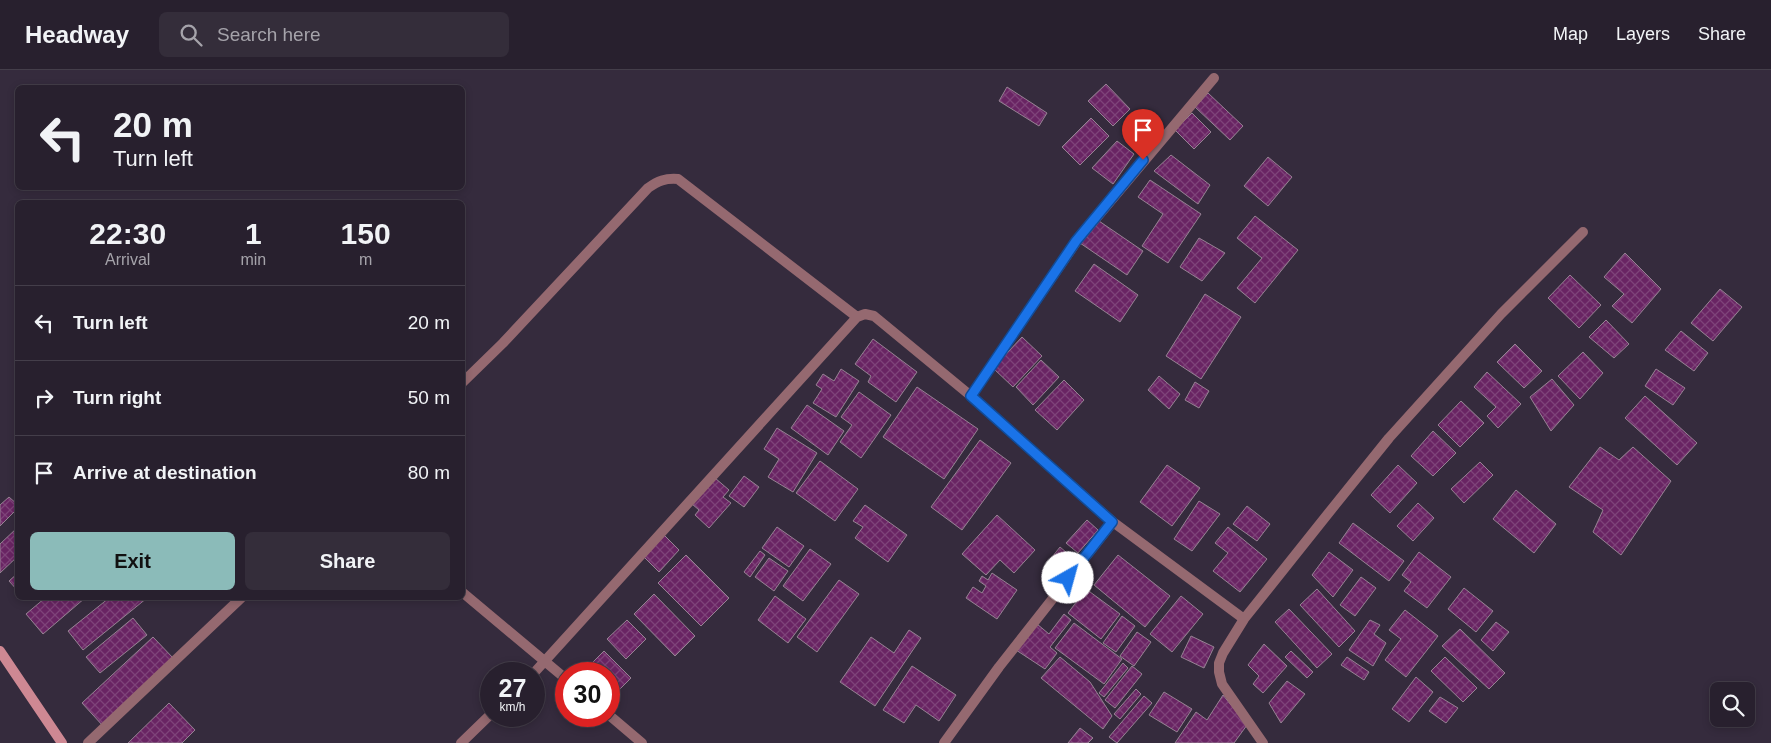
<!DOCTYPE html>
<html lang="en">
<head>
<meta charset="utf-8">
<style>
	:root { --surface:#28202e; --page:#342d3a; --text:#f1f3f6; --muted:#a5a3aa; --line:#443e4a; --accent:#8bbbb9 }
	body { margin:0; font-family:Arial,sans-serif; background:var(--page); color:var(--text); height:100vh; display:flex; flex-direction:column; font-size:19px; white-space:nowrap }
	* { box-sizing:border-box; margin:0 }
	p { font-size:16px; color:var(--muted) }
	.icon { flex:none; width:28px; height:28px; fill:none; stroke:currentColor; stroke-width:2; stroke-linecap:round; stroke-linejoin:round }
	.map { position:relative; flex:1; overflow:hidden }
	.drawer { position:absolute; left:15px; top:130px; width:450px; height:400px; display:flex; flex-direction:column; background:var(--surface); border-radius:8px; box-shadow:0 2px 8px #0003,0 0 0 1px var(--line) }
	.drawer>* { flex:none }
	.banner { position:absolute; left:15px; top:15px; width:450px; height:105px; border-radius:8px; box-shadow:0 2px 8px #0003,0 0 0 1px var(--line); background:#28202e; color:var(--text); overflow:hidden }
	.controls { position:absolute; left:1710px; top:612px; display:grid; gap:10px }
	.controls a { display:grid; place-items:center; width:45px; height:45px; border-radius:8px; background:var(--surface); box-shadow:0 2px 8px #0003,0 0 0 1px var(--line); font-size:25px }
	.speed { position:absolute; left:480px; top:592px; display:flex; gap:10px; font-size:25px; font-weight:700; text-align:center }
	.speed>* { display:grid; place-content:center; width:65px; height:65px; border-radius:50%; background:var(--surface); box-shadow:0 2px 8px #0003,0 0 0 1px var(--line); line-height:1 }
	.speed small { font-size:12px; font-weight:400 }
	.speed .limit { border:8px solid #d22; background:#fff; color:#111 }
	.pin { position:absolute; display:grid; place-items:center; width:42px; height:42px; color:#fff; margin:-51px -21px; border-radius:50% 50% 50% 0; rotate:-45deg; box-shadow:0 0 5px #0007 }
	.pin .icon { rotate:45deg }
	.me { position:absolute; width:55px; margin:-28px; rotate:38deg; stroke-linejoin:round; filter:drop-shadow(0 0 4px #0008) }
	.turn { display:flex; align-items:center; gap:18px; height:105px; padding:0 15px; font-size:22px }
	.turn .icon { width:65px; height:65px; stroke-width:2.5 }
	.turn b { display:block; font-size:35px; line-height:42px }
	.eta { display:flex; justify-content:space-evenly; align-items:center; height:85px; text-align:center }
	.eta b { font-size:30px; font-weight:700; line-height:35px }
	.primary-button { display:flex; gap:10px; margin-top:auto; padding:10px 15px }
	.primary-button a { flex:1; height:58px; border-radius:8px; background:var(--accent); color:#111; font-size:20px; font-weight:700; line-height:58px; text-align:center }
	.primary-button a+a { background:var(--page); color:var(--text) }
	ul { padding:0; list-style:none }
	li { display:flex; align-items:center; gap:15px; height:75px; padding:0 15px; border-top:1px solid var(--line) }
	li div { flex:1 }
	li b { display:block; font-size:19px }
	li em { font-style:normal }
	header { display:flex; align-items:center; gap:30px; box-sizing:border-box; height:70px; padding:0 25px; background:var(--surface); border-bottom:1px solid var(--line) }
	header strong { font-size:24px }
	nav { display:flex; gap:28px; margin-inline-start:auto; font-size:18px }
	.search { width:350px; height:45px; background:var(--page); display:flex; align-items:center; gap:12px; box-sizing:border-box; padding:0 18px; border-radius:8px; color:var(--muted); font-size:19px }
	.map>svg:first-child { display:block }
	.building { fill:url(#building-cross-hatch); stroke:#968293 }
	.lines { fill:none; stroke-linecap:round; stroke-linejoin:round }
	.street { stroke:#956970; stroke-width:10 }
	.secondary { stroke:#ce8893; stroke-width:10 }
	.route-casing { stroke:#114b97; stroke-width:12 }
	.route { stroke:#1a73e8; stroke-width:9 }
</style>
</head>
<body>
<header>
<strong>Headway</strong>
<div class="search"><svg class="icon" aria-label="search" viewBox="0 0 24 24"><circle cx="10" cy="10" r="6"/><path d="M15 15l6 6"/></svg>Search here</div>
<nav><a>Map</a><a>Layers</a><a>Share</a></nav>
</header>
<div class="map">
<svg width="1771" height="673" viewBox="0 0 1771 673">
	<defs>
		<pattern id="building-cross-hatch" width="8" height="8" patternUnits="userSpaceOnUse" patternTransform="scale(1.25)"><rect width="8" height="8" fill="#692463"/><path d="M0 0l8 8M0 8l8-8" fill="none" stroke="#7e4379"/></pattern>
	</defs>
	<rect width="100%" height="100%" fill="#352b3d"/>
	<path class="building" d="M 1106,14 L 1130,39 L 1113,56 L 1088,31 Z
		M 1007,17 L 1047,43 L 1039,56 L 999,31 Z
		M 1208,23 L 1243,56 L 1230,70 L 1195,37 Z
		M 1140,42 L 1158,57 L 1140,78 L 1124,65 Z
		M 1192,43 L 1211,62 L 1194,79 L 1175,60 Z
		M 1091,48 L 1109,66 L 1080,95 L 1062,77 Z
		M 1117,71 L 1134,84 L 1113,114 L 1092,98 Z
		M 1171,85 L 1210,115 L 1198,134 L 1154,101 Z
		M 1268,87 L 1292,107 L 1268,136 L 1244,116 Z
		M 1150,110 L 1201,144 L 1168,193 L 1142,176 L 1163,144 L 1138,127 Z
		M 1255,146 L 1298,180 L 1255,233 L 1237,218 L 1262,188 L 1237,168 Z
		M 1096,149 L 1143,181 L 1127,205 L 1080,173 Z
		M 1199,168 L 1225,183 L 1202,211 L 1180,197 Z
		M 1625,183 L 1661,219 L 1632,253 L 1612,236 L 1624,224 L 1604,207 Z
		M 1094,194 L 1138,225 L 1120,252 L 1075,221 Z
		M 1570,205 L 1601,235 L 1579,258 L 1548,228 Z
		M 1720,219 L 1742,237 L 1713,271 L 1691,253 Z
		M 1205,224 L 1241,247 L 1201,309 L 1166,286 Z
		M 1606,250 L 1629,274 L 1614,288 L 1589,267 Z
		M 1681,261 L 1708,283 L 1694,301 L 1665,280 Z
		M 1022,267 L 1042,286 L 1013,317 L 993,298 Z
		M 873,269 L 917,302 L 896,332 L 868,312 L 871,306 L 855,294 Z
		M 1515,274 L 1542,301 L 1524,318 L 1497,292 Z
		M 1583,282 L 1603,303 L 1580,329 L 1558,306 Z
		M 1041,290 L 1059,307 L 1033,335 L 1016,317 Z
		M 841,299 L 859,311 L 836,347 L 813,333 L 822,319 L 816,315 L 823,304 L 834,311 Z
		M 1656,299 L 1685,318 L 1673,335 L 1645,316 Z
		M 1487,302 L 1521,334 L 1498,358 L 1487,346 L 1496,337 L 1474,317 Z
		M 1159,306 L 1180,324 L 1169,339 L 1148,320 Z
		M 1552,309 L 1574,335 L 1551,361 L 1530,327 Z
		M 1064,310 L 1084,330 L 1057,360 L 1035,340 Z
		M 1195,312 L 1209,321 L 1199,338 L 1185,330 Z
		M 917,317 L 978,359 L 944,409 L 883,367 Z
		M 859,322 L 891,345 L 861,388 L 840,372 L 852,355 L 841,347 Z
		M 1645,326 L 1697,373 L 1677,395 L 1625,348 Z
		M 1461,331 L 1484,353 L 1460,377 L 1438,355 Z
		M 807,335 L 844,361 L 828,385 L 791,358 Z
		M 777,358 L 817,383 L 793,422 L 768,407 L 779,389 L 764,379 Z
		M 1433,361 L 1456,383 L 1433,406 L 1411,386 Z
		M 980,370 L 1011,393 L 962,460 L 931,437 Z
		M 1600,377 L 1619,390 L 1633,377 L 1671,411 L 1621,485 L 1593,462 L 1603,440 L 1569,417 Z
		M 820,391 L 858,419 L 835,451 L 796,423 Z
		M 1480,392 L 1493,405 L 1464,433 L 1451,419 Z
		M 1167,395 L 1200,418 L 1172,456 L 1140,432 Z
		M 1398,395 L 1417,413 L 1390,443 L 1371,425 Z
		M 744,406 L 759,417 L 744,437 L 729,426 Z
		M 715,408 L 729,420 L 723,427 L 731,433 L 709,458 L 695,445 L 699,440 L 692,434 Z
		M 1516,420 L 1556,454 L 1534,483 L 1493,449 Z
		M 9,427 L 18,435 L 18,438 L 0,456 L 0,435 Z
		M 1199,431 L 1220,444 L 1192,481 L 1174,469 Z
		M 1418,433 L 1434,448 L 1413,471 L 1397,456 Z
		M 865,435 L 907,465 L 888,492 L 855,468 L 863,457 L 853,451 Z
		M 1247,436 L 1270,454 L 1257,471 L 1233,454 Z
		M 997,445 L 1035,480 L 1014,503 L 1000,490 L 986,505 L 962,484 Z
		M 1087,450 L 1098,460 L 1078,483 L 1066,473 Z
		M 1353,453 L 1404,491 L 1389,511 L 1339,473 Z
		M 18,457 L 18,486 L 0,503 L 0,474 Z
		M 777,457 L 804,476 L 789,497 L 762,478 Z
		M 1228,457 L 1267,489 L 1240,522 L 1213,501 L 1228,483 L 1215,473 Z
		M 663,464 L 679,480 L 659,502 L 642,485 Z
		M 1060,477 L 1073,488 L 1065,498 L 1052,487 Z
		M 810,479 L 831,494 L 803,531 L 783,516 Z
		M 760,481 L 765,485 L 750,507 L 744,502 Z
		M 1329,482 L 1353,500 L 1333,527 L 1312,505 Z
		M 1419,482 L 1451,507 L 1427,538 L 1404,521 L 1411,512 L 1402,505 Z
		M 686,485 L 729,528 L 701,556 L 658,513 Z
		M 1118,485 L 1170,526 L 1145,557 L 1094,515 Z
		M 769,488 L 788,501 L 774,521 L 755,507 Z
		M 18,503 L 18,521 L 9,511 Z
		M 992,503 L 1017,520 L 997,549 L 966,528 L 973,517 L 982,523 L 986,516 L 979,511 L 982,506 L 988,510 Z
		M 1361,507 L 1376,518 L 1355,546 L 1340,535 Z
		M 839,510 L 859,524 L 817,582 L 797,567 Z
		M 1464,518 L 1493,541 L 1476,562 L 1448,539 Z
		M 1086,519 L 1120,544 L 1101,569 L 1068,543 Z
		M 1317,519 L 1355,561 L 1339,577 L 1300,535 Z
		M 654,524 L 695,566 L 675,586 L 634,544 Z
		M 775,526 L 806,549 L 788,573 L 758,550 Z
		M 1181,526 L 1203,544 L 1172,582 L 1150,564 Z
		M 45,528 L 85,528 L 43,564 L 26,544 Z
		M 109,528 L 147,528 L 83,580 L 68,561 Z
		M 1289,539 L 1332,584 L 1317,598 L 1275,552 Z
		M 1405,540 L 1438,566 L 1406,607 L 1385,590 L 1401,569 L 1389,560 Z
		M 1064,544 L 1071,550 L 1050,577 L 1057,583 L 1045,599 L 1016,580 L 1037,554 L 1049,564 Z
		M 1122,546 L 1135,556 L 1116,582 L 1103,573 Z
		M 133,548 L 147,565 L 100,603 L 86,587 Z
		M 627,550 L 646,569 L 626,589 L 607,569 Z
		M 1370,550 L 1380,555 L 1374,564 L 1386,573 L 1373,596 L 1349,580 Z
		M 1496,552 L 1509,562 L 1493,581 L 1481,570 Z
		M 1074,553 L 1122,589 L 1104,614 L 1055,578 Z
		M 1460,559 L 1505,603 L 1489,619 L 1442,576 Z
		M 909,560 L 921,568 L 875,636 L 840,612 L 871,567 L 894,583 Z
		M 1137,562 L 1151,572 L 1134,596 L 1120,586 Z
		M 1191,566 L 1214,577 L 1204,598 L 1181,587 Z
		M 153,567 L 174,589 L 103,656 L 82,633 Z
		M 1264,574 L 1287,596 L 1263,623 L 1253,614 L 1259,606 L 1248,595 Z
		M 604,581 L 631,608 L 609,630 L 609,604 L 581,604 Z
		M 1291,581 L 1313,602 L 1307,608 L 1285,587 Z
		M 1060,587 L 1090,612 L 1112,646 L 1103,659 L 1041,608 Z
		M 1347,587 L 1369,602 L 1364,610 L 1341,595 Z
		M 1445,587 L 1477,618 L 1463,632 L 1431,601 Z
		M 1123,593 L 1128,598 L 1104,627 L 1099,623 Z
		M 912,596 L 956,625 L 939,651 L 916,635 L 904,653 L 883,640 Z
		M 1132,596 L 1142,604 L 1115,638 L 1105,630 Z
		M 1416,607 L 1433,622 L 1409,652 L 1392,639 Z
		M 1287,611 L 1305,624 L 1281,653 L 1269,633 Z
		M 1136,619 L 1141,624 L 1120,649 L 1114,644 Z
		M 1164,622 L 1192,639 L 1177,662 L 1149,645 Z
		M 1223,625 L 1247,655 L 1234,673 L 1175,673 L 1196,642 L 1207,650 Z
		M 1144,626 L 1152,633 L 1117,673 L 1109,667 Z
		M 1440,627 L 1458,638 L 1446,653 L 1429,641 Z
		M 169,633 L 195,660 L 182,673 L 128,673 Z
		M 1080,658 L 1093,668 L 1088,673 L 1068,673 Z"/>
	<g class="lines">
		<path class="street" d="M 462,313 L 503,273 L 648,118 C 658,111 665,108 678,109 L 857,247
			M 971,326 L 1077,171 L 1214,8
			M 462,522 L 566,609
			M 533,604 L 857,247 L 865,244 L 874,246 L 971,326 L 1113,452 L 1244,549
			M 609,645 L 642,673
			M 88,673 L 241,528
			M 461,673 L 491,644
			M 944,673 L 999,597 L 1113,452
			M 1263,673 L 1222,614 L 1219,602 L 1219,593 L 1223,583 L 1244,549 L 1335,435 L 1389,368 L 1501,244 L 1583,162"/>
		<path class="secondary" d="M 0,581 L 62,673"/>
	</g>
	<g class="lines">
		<defs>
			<path id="route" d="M 1068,508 L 1112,452 L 971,326 L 1076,171 L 1143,90"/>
		</defs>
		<use href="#route" class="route-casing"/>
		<use href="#route" class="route"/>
	</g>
</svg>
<div class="controls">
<a><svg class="icon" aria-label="search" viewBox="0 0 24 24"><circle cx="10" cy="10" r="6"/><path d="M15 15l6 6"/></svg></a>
</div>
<div class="speed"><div>27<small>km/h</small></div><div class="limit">30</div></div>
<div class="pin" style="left:1143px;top:90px;background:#d93025"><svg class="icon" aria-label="arrive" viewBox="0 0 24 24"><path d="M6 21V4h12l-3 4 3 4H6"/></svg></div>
<svg class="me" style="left:1068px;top:508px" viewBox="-20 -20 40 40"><circle r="19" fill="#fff"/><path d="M0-13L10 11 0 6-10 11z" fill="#1a73e8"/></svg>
<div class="banner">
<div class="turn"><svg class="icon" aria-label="left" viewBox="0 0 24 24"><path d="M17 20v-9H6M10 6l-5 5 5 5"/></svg><div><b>20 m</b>Turn left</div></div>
</div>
<section class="drawer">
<div class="eta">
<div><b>22:30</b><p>Arrival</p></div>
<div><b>1</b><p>min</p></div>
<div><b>150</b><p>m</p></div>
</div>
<ul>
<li><svg class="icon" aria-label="left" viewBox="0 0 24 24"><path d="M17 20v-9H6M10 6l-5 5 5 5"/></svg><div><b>Turn left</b></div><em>20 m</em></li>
<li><svg class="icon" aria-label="right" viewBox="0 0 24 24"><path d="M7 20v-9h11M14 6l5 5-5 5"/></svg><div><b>Turn right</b></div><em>50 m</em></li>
<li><svg class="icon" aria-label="arrive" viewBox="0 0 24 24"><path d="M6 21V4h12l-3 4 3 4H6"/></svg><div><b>Arrive at destination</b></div><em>80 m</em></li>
</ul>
<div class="primary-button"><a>Exit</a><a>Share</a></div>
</section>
</div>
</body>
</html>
